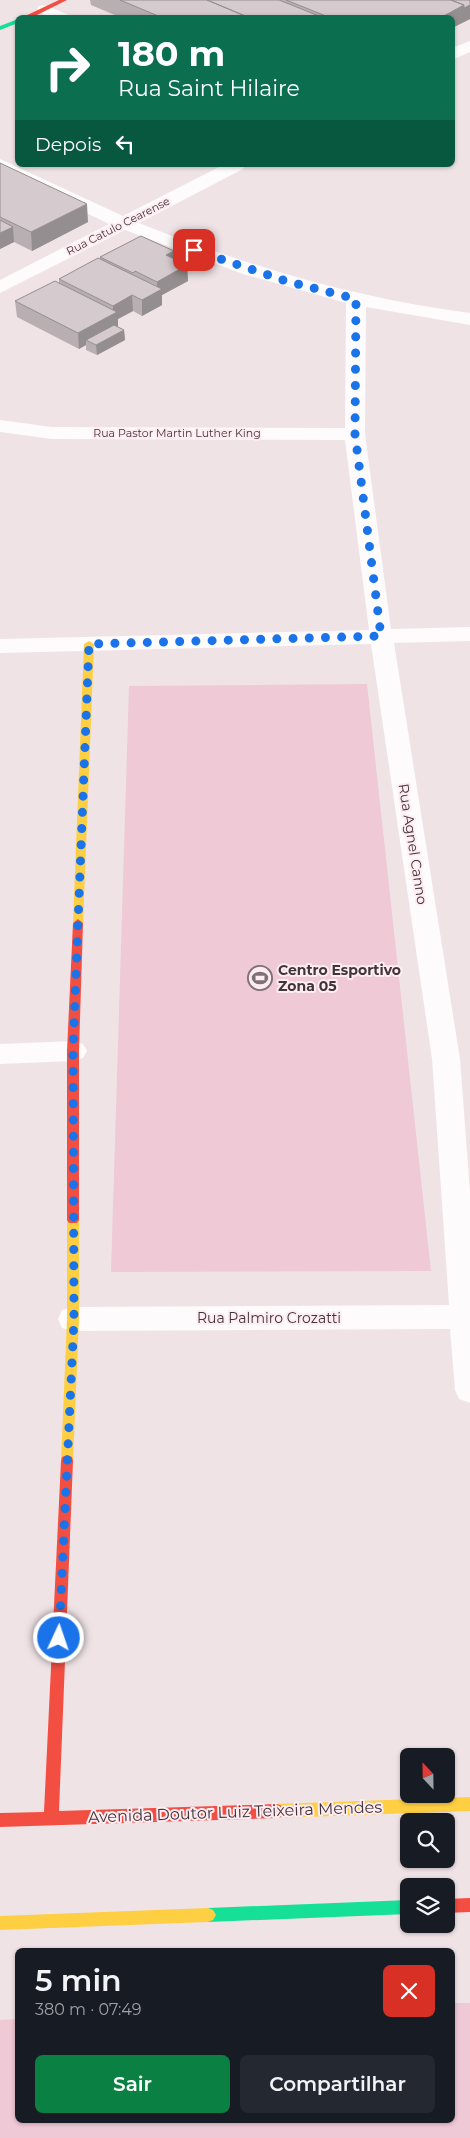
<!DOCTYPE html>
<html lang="pt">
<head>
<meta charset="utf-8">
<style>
	:root { --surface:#171b24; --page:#242831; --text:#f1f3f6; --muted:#9ea1a6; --accent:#0b8043 }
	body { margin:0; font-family:Montserrat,sans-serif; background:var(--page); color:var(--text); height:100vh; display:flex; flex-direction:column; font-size:19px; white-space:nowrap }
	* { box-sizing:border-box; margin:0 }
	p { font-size:16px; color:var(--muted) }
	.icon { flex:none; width:28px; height:28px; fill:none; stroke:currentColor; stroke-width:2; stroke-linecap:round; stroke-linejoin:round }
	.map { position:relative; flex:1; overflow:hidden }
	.side { position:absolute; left:15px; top:1948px; width:440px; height:175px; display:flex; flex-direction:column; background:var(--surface); border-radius:8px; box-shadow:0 1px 4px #0004 }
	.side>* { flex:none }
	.top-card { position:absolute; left:15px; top:15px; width:440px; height:152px; border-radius:8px; box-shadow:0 1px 4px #0004; background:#0b6e4f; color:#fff; overflow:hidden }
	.needle { width:32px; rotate:338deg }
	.controls { position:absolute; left:400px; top:1748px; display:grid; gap:10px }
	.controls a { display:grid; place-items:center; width:55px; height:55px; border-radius:8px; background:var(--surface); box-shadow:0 1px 4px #0004; font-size:25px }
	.pin { position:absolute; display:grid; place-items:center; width:42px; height:42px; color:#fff; margin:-21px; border-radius:10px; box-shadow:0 2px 8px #0006 }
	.me { position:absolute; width:55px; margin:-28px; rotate:3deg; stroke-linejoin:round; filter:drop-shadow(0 0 4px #0008) }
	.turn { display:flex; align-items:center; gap:18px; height:105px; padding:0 20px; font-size:22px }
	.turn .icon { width:65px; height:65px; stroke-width:2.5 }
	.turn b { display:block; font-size:35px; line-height:42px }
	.then { display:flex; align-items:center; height:48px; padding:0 20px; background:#0003; gap:10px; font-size:19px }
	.round { display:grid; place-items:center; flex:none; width:52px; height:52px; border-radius:8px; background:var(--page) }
	.overview { display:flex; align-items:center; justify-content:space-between; height:85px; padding:0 20px }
	h1 { font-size:30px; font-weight:600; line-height:38px }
	.action { display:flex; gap:10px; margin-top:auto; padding:10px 20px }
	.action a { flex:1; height:58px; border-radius:8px; background:var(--accent); color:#fff; font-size:20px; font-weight:600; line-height:58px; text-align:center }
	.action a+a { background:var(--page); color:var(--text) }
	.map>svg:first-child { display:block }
	.green { fill:#efc9d5 }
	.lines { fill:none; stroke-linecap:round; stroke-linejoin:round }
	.lane { fill:#fdfbfb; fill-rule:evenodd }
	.street { fill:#fdfbfb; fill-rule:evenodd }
	.fast { fill:#16e098; fill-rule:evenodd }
	.slow { fill:#ffcf43; fill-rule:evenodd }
	.jam { fill:#f24e42; fill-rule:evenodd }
	.wall { fill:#b7afb1 }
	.shaded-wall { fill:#958e90 }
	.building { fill:#d5cbce; stroke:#958e90 }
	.route { stroke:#1a73e8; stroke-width:9; stroke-dasharray:0 16.2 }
	.labels { text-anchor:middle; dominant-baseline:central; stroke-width:4; stroke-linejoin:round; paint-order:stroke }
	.far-street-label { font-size:11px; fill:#3f3639; stroke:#ffecf2 }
	.street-label { font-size:14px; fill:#3f3639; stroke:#ffecf2 }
	.poi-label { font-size:14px; font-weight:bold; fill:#3f3639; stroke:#ffecf2; text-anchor:start }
	.near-street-label { font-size:16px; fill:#3f3639; stroke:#ffecf2 }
</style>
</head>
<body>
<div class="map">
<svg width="470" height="2138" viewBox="0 0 470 2138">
	<rect width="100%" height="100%" fill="#efe3e6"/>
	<path class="green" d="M 367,684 L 431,1271 L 111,1272 L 129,686 Z
		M 453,2003 L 470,2003 L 470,2138 L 0,2138 L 0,2020 L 17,2019 L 18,2120 L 452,2120 Z"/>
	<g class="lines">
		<path class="lane" d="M 44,5 L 69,15 L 71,18 C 59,18 45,19 37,9 L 39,6 Z"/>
		<path class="street" d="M 470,41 L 470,52 L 452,60 L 452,48 Z
			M 0,159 L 123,216 L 223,165 L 246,165 L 243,169 L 139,223 C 247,266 355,298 470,313 L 470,325 L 366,307 L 365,434 L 391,629 L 470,627 L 470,641 L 394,643 L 460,1059 L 470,1191 L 470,1403 L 459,1399 L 455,1390 L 450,1329 L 73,1331 L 62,1328 L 58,1319 L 62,1310 L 73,1307 L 449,1305 L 432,1059 L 371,644 L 0,653 L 0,639 L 369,630 L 345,440 L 52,439 L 0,432 L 0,420 L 52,427 L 345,428 L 346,303 L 243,274 L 125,230 L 0,293 L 0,280 L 109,224 L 0,171 Z
			M 73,1041 L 83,1044 L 87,1051 L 83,1058 L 73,1061 L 0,1064 L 0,1044 Z"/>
		<path class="fast" d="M 18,19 L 18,23 L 0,30 L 0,26 Z
			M 409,1900 L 409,1914 L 208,1922 L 203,1920 L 200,1915 L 203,1910 L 208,1908 Z"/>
		<path class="slow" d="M 89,641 L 94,644 L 83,923 L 78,927 L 73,923 L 84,644 Z
			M 73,1215 L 77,1217 L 79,1220 L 79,1319 L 73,1461 L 72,1465 L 67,1467 L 62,1465 L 61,1461 L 67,1319 L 67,1220 L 69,1217 Z
			M 470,1797 L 470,1811 L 277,1818 L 272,1816 L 270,1811 L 272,1806 L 277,1804 Z
			M 208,1908 L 213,1910 L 216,1915 L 213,1920 L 208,1922 L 0,1930 L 0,1916 Z"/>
		<path class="jam" d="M 59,0 L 67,0 L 31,18 L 21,18 Z
			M 78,919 L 83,923 L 79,1051 L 79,1220 L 77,1223 L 69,1223 L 67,1220 L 67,1051 L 73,923 Z
			M 67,1455 L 72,1457 L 73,1461 L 59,1811 L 277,1804 L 282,1806 L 284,1811 L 282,1816 L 277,1818 L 0,1827 L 0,1813 L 44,1812 L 61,1461 L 62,1457 Z
			M 470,1898 L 470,1912 L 446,1913 L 446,1899 Z"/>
	</g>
	<path class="wall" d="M 90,0 L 470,0 L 470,19 L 452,28 L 452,18 L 122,18 L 91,5 Z
		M 0,163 L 88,222 L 32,251 L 14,242 L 0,249 Z
		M 100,257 L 174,259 L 187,265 L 188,281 L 162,295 L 162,305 L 142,316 L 133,311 L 118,319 L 118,327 L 124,330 L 125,340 L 97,355 L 86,350 L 86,345 L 79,349 L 17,317 L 15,301 L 59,283 L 59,279 L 100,260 Z"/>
	<path class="shaded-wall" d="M 464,5 L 470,5 L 470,19 L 452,28 L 452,18 L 440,18 Z
		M 87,204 L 88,222 L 32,251 L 31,232 Z
		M 13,227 L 14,242 L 0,249 L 0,233 Z
		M 174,251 L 175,267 L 166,255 Z
		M 187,265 L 188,281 L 162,295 L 162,305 L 142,316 L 142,300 L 157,291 L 157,282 Z
		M 132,295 L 133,311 L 118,319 L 118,328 L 86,340 L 86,345 L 79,349 L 78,333 L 113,314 L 113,306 Z
		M 124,330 L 125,340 L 97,355 L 96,345 Z"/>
	<path class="building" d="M 120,0 L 207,0 L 250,18 L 163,18 Z
		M 207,0 L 279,0 L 324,18 L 250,18 Z
		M 286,0 L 451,0 L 464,5 L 440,18 L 331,18 Z
		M 451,0 L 470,0 L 470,5 L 464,8 L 464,5 Z
		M 0,163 L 87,204 L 31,232 L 0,217 Z
		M 0,220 L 13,227 L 0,233 Z
		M 141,236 L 174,251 L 166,255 L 187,265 L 157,282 L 135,271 L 133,273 L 100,257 Z
		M 98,258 L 162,289 L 142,300 L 132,295 L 113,306 L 59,279 Z
		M 55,281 L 117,312 L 78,333 L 15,301 Z
		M 114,325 L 124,330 L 96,345 L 86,340 Z"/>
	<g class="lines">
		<path class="route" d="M 59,1638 L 74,1319 L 73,1051 L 89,644 L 381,636 L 355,434 L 356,299 L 286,281 L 194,250"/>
	</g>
	<defs>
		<symbol id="stadium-ring" viewBox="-11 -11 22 22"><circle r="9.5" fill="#ffecf2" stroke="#7d7376" stroke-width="1.5"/><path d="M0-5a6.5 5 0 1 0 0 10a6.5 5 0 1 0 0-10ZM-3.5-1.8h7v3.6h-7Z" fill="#7d7376"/></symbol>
	</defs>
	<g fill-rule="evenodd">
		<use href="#stadium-ring" x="246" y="964" width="28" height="28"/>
	</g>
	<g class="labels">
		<g class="far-street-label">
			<text transform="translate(118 226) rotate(-27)">Rua Catulo Cearense</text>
			<text x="177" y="433">Rua Pastor Martin Luther King</text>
		</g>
		<g class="street-label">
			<text transform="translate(413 844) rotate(81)">Rua Agnel Canno</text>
			<text x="269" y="1318">Rua Palmiro Crozatti</text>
		</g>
		<g class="poi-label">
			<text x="278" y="970">Centro Esportivo<tspan x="278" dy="16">Zona 05</tspan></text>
		</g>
		<g class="near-street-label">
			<text transform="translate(235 1812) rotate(-2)">Avenida Doutor Luiz Teixeira Mendes</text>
		</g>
	</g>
</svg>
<div class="controls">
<a><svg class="needle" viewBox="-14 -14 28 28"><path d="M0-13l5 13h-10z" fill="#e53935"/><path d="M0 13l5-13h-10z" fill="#9ea1a6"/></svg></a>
<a><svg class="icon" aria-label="search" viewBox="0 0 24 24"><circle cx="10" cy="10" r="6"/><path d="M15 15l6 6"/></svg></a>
<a><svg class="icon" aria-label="layers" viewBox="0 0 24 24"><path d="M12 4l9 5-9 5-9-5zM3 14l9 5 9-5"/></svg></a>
</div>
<div class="pin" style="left:194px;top:250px;background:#d93025"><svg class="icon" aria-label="arrive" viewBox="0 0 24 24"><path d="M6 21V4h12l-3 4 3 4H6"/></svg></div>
<svg class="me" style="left:59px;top:1638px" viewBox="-20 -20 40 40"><circle r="17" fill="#1a73e8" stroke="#fff" stroke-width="3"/><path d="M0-11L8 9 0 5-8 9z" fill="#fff"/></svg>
<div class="top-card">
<div class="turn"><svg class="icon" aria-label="right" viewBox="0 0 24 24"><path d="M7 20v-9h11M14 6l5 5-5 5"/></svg><div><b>180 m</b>Rua Saint Hilaire</div></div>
<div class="then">Depois<svg class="icon" aria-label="left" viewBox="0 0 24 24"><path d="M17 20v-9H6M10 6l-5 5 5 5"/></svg></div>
</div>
<section class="side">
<div class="overview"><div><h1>5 min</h1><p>380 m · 07:49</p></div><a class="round" style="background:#d93025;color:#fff"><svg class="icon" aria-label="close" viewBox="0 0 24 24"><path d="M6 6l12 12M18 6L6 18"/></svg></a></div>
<div class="action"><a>Sair</a><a>Compartilhar</a></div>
</section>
</div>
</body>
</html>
